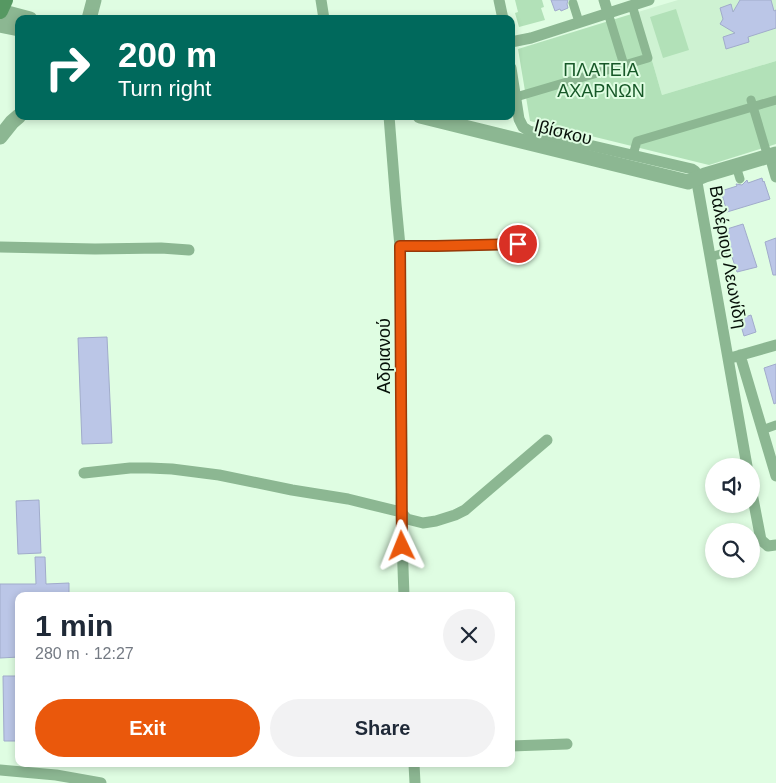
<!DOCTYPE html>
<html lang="en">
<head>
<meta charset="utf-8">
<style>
	:root { --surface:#fff; --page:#f2f2f3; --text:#1f2937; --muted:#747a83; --accent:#ea580c }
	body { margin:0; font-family:Helvetica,sans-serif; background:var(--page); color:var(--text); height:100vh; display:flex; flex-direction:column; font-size:19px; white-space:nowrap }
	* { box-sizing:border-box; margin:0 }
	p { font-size:16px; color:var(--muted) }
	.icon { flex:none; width:28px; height:28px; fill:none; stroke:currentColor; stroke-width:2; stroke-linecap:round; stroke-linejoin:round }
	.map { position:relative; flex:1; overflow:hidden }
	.drawer { position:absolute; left:15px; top:592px; width:500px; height:175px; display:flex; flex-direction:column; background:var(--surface); border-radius:10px; box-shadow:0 2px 8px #0003 }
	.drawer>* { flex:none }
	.banner { position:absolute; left:15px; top:15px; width:500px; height:105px; border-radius:10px; box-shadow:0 2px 8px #0003; background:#00695c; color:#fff; overflow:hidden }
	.fabs { position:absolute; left:705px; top:458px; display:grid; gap:10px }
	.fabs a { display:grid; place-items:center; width:55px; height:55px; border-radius:50%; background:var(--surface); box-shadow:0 2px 8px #0003; font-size:25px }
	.pin { position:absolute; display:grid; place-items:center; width:42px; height:42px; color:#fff; margin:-21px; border:2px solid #fff; border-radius:50%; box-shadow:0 1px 5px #0007 }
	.me { position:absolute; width:55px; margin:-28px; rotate:358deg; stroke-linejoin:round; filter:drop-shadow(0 0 4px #0008) }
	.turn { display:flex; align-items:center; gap:18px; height:105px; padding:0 20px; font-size:22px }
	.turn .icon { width:65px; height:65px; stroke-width:2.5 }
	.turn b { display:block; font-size:35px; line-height:42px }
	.round { display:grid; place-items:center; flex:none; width:52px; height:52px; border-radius:26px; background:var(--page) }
	.summary { display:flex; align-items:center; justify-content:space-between; height:85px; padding:0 20px }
	h1 { font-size:30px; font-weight:600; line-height:38px }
	.primary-button { display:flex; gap:10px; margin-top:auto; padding:10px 20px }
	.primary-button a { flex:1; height:58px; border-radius:30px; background:var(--accent); color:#fff; font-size:20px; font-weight:600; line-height:58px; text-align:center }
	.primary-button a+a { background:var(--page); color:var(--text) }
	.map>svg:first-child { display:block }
	.built { fill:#cef2d2 }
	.green { fill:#b2e1b8 }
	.building { fill:#bbc6e7; stroke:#a1abcb }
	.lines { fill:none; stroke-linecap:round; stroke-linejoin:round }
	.pedestrian { stroke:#8cb792; stroke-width:9 }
	.minor { stroke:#8cb792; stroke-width:11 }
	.tertiary { stroke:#8cb792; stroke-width:15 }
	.secondary { stroke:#569862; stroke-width:16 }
	.route-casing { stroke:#983908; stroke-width:12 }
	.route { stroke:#ea580c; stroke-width:9 }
	.labels { text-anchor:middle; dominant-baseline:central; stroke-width:4; stroke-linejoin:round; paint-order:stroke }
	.park-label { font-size:18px; fill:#175828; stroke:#dffde2 }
	.street-label { font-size:18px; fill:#071109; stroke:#dffde2 }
</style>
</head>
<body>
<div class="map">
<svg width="776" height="783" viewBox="0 0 776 783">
	<rect width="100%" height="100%" fill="#dffde2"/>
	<path class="built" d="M 678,0 L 776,0 L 776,61 L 662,95 L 638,12 Z"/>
	<path class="green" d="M 515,0 L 542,0 L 544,7 L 541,8 L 545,20 L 519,27 L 515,13 L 518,12 Z
		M 676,9 L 689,50 L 663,58 L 650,17 Z
		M 638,12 L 662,95 L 776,61 L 776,144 L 709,165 L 530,121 L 518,49 Z"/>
	<path class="building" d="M 551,0 L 568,0 L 567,4 L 568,8 L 561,11 L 560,9 L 555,11 Z
		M 740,0 L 771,0 L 774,11 L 776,10 L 776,28 L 748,37 L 749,42 L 726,49 L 723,37 L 735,33 L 720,24 L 723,19 L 720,8 L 731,4 L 733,12 Z
		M 762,178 L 763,182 L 764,181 L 770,199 L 727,212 L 721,191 L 737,186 L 736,184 L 742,185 L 747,180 L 748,183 Z
		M 743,224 L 757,267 L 737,272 L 732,257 L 729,257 L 730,252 L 726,247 L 729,246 L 724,231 L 727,230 L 727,229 Z
		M 776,238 L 776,275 L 773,275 L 765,242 Z
		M 751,315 L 756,332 L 744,336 L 739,319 Z
		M 107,337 L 112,443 L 82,444 L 78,338 Z
		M 776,364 L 776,403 L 774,404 L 764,368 Z
		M 39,500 L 41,553 L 18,554 L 16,501 Z
		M 35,557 L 45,557 L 46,584 L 69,583 L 69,596 L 19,596 L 19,657 L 0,658 L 0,584 L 36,584 Z
		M 3,676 L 19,676 L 19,741 L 4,741 Z"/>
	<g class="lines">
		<path class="pedestrian" d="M 573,3 L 579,22
			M 608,13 L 624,65
			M 516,97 L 648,58 L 632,5
			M 751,100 L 768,157
			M 633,155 L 637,141 L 776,100
			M 736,166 L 740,179
			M 710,257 L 724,253
			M 762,430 L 776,425"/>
		<path class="minor" d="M 321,0 L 324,19
			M 499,0 L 503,19
			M 604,0 L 608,13
			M 511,42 L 531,38 L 649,0
			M 511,68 L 519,119 L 523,127 L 529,131 L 692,169 L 695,171 L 747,466
			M 389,116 L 396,204 L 400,246 L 402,473 L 401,512 L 404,596
			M 770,156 L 776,177
			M 400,246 L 436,246 L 518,244
			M 0,247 L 95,249 L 161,248 L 189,250
			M 740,355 L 776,476
			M 734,357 L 776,345
			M 84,473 L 130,468 L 149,468 L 172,469 L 219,475 L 292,490 L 348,499 L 401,512 L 407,519 L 423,523 L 436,521 L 455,515 L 465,510 L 547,440
			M 751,488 L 761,540 L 768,546 L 776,545
			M 511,746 L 567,744
			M 414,764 L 415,783
			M 0,770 L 56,775 L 101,783"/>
		<path class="tertiary" d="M 0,11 L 30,19
			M 89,19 L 94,0
			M 0,25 L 19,29
			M 420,116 L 688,182 L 705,175 L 776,154
			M 0,137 L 12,122 L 19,116"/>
		<path class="secondary" d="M 0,11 L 5,0"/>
	</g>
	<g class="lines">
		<defs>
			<path id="route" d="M 402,546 L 400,246 L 436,246 L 518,244"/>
		</defs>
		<use href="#route" class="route-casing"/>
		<use href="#route" class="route"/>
	</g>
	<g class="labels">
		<g class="park-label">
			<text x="601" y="70">ΠΛΑΤΕΙΑ<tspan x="601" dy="21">ΑΧΑΡΝΩΝ</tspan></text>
		</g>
		<g class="street-label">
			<text transform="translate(563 132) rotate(14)">Ιβίσκου</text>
			<text transform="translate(728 257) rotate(80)">Βαλέριου Λεωνίδη</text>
			<text transform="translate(384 356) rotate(-90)">Αδριανού</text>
		</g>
	</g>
</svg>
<div class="fabs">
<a><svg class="icon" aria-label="sound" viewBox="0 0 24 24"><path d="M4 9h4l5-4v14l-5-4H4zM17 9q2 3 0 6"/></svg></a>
<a><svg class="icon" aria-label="search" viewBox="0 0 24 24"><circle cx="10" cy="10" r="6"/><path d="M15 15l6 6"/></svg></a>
</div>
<div class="pin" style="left:518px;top:244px;background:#d93025"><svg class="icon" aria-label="arrive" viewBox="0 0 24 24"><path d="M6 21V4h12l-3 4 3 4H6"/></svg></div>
<svg class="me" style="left:402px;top:546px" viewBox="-20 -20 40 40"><path d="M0-17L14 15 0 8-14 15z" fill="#ea580c" stroke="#fff" stroke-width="4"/></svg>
<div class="banner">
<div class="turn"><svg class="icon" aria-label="right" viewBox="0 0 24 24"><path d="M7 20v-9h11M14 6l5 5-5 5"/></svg><div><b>200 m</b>Turn right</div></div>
</div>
<section class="drawer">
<div class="summary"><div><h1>1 min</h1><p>280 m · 12:27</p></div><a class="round"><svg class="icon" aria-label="close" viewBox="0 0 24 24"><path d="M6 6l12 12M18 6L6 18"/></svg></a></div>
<div class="primary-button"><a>Exit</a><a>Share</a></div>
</section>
</div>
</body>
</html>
